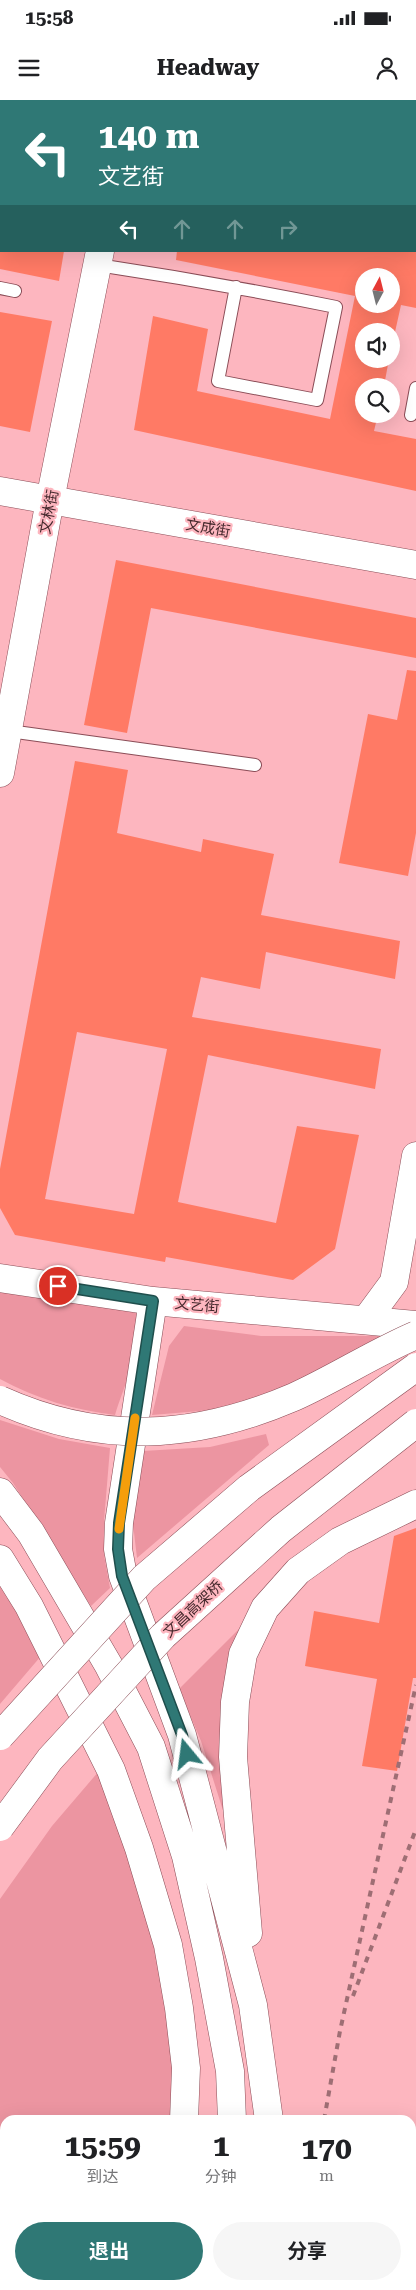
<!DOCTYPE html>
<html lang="zh">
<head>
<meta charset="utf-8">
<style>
	:root { --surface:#fff; --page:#f6f6f6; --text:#202124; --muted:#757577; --accent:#2f7875 }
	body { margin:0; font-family:"Roboto Serif","Noto Sans SC",serif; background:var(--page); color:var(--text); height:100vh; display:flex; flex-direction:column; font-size:19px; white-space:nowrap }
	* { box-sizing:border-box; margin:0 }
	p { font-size:16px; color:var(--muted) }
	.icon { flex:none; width:28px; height:28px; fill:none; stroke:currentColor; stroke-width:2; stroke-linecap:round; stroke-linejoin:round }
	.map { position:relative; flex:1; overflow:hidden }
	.side { position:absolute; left:0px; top:2015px; width:416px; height:175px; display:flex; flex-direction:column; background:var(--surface); border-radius:15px 15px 0 0; box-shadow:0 5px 20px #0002 }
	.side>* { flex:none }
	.guide { position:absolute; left:0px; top:0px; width:416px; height:152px; box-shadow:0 5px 20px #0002; background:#2f7875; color:#fff; overflow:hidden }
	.needle { width:32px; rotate:7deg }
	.tools { position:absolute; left:355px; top:168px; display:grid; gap:10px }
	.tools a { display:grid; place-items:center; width:45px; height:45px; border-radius:50%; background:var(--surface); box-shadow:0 5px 20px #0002; font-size:25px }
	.pin { position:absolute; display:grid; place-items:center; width:42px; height:42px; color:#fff; margin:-21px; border:2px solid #fff; border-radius:50%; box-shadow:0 1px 5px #0007 }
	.me { position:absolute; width:55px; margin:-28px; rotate:344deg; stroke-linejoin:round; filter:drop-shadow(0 0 4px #0008) }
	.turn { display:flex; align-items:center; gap:18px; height:105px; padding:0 15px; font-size:22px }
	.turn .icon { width:65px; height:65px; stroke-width:2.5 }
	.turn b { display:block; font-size:35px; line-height:42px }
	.lanes { display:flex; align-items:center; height:48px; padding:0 15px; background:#0003; justify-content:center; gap:25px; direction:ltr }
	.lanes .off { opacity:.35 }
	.eta { display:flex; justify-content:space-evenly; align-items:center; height:85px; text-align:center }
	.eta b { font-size:30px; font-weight:700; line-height:35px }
	.button { display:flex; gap:10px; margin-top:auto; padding:10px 15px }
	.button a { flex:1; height:58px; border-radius:30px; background:var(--accent); color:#fff; font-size:20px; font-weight:700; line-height:58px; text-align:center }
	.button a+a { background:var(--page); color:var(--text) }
	.status { display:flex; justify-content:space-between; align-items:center; height:35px; padding:0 25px; background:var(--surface); direction:ltr }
	.status svg { height:14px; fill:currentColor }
	header { display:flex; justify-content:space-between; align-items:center; height:65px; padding:0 15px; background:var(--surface); font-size:22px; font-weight:700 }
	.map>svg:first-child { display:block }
	.green { fill:#ec95a1 }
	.building { fill:#ff7a65; fill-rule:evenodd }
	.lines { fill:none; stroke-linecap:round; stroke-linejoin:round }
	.lane-casing { stroke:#8b4d57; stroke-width:14 }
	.secondary-casing { stroke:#8b4d57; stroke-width:29 }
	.highway-casing { stroke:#8b4d57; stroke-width:29 }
	.lane { stroke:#fff; stroke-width:12 }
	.secondary { stroke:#fff; stroke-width:28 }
	.highway { stroke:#fff; stroke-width:28 }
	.rail { stroke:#9e6e74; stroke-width:4; stroke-dasharray:6 6; stroke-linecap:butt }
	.highway-bridge-casing { stroke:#8b4d57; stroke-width:29; stroke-linecap:butt }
	.highway-bridge { stroke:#fff; stroke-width:28 }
	.route-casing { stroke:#1f4e4c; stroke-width:12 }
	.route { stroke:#2f7875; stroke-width:9 }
	.slow { stroke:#f59e0b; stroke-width:9 }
	.labels { text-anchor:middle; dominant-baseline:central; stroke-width:4.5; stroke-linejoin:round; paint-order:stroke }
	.street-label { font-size:15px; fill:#45292d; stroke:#fdb6bf }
</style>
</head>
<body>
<div class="status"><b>15:58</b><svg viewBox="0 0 49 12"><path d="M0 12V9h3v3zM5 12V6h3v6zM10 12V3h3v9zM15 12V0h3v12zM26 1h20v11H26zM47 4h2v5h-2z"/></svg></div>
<header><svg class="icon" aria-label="menu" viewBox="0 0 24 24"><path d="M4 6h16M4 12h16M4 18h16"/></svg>Headway<svg class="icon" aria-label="person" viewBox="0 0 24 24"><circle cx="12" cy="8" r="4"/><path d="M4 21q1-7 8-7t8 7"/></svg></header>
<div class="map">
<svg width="416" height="2190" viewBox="0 0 416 2190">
	<rect width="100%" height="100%" fill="#fdb6bf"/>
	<path class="green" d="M 0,1189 L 136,1213 C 144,1247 125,1282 115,1315 C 75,1310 36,1299 0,1279 Z
		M 184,1226 L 261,1236 L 381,1236 L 382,1249 L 317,1280 L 212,1310 L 152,1315 L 169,1246 Z
		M 0,1320 L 59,1339 L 110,1348 L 104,1421 L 104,1455 L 110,1488 L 91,1506 L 13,1383 L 0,1367 Z
		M 266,1334 L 269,1345 L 137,1458 L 133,1424 L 143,1351 L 210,1347 Z
		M 0,1476 L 41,1556 L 0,1604 Z
		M 249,1519 L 226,1578 L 220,1631 L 227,1723 L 201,1641 L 179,1589 Z
		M 99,1671 L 144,1799 L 160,1870 L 172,1940 L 172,2020 L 5,2020 L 5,2179 L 0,2178 L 0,1799 L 52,1726 Z"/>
	<path class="building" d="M 0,151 L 64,151 L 59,181 L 0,169 Z
		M 177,151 L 416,151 L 416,208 L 401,205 L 391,250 L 391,231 L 364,231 L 364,259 L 389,259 L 384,286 L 364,286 L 364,314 L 378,314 L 374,331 L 416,339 L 416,391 L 134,330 L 153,216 L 208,229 L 197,291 L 330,319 L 355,196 L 176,160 ZM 364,176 L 391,176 L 391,204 L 364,204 Z
		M 0,212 L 52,221 L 30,332 L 0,326 Z
		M 116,460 L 416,518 L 416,558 L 151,508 L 127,633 L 84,625 Z
		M 407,570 L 416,571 L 416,733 L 408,776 L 339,763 L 368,614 L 397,620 Z
		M 75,661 L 128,670 L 117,733 L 201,752 L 203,739 L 274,754 L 261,815 L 400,841 L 395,879 L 266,852 L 260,889 L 201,877 L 192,917 L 381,949 L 375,989 L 208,955 L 178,1102 L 276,1123 L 297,1026 L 359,1035 L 335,1149 L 293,1180 L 166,1157 L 165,1162 L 15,1135 L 0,1108 L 0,1069 ZM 77,932 L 167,949 L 134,1114 L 45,1099 Z
		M 416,1428 L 416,1578 L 413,1578 L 397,1671 L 362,1666 L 377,1579 L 305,1566 L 314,1511 L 379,1523 L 394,1436 Z"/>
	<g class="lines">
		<defs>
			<path id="lane" d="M 260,1 L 260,0
				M 0,25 L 1,25
				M 98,165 C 178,177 257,191 336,207 L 317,300 L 218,281 L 236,187
				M 0,188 L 15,191
				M 411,315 L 416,288
				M 9,631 L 255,665"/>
			<path id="secondary" d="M 129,1 L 129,0
				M 0,391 L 416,465
				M 0,673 L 50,400 L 100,151
				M 366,1220 L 394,1182 L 416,1056"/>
			<path id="highway" d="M 0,1178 L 153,1201 L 416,1225
				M 153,1201 L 119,1423 L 118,1449 L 123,1476 L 182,1635 L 253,1905 L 269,2020
				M 0,1392 L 31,1433 L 109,1566 L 151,1647 L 186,1756 L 209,1858 L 230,1971 L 232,2020
				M 0,1459 L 29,1506 L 111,1670 L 139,1748 L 168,1845 L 179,1908 L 186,1968 L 184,2020
				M 248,1833 L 233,1657 L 235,1602 L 243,1554 L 265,1508 L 298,1471 L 340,1441 L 416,1404
				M 79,2190 L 90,2185
				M 178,2190 L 184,2185
				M 221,2190 L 225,2185"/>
		</defs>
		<use href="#lane" class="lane-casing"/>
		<use href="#secondary" class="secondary-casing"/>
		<use href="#highway" class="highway-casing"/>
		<use href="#lane" class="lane"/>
		<use href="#secondary" class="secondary"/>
		<use href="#highway" class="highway"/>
		<path class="rail" d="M 353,1896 L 416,1729
			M 324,2020 L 340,1931 L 416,1585
			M 303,2190 L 304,2185"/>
		<defs>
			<path id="highway-bridge" d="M 0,1300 C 100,1345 194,1340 294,1297 C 336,1278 374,1253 416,1235
				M 0,1636 L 144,1478 L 249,1388 L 416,1267
				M 0,1727 L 50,1659 L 163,1536 L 281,1429 L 416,1323"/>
		</defs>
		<use href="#highway-bridge" class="highway-bridge-casing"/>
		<use href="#highway-bridge" class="highway-bridge"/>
	</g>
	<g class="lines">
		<defs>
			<path id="route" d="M 58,1186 L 153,1201 L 119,1423 L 118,1449 L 122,1476 L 182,1635 L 187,1654"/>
		</defs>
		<use href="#route" class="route-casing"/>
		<use href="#route" class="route"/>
		<path class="slow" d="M 119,1429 L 135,1318"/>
	</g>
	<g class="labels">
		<g class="street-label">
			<text transform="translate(49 412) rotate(-79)">文林街</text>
			<text transform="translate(208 428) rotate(10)">文成街</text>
			<text transform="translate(197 1205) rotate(5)">文艺街</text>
			<text transform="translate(193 1509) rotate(-43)">文昌高架桥</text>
		</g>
	</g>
</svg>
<div class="tools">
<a><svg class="needle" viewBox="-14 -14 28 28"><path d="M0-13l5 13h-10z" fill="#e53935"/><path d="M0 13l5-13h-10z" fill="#757577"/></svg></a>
<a><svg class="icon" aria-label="sound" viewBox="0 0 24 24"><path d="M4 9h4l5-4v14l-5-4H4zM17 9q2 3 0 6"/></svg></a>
<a><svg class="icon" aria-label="search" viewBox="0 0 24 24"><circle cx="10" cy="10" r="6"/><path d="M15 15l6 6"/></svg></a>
</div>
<div class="pin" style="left:58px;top:1186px;background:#d93025"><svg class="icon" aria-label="arrive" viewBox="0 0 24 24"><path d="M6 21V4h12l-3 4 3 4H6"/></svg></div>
<svg class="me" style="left:187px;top:1654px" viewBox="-20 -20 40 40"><path d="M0-17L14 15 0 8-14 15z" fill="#2f7875" stroke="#fff" stroke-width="4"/></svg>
<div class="guide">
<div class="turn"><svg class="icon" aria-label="left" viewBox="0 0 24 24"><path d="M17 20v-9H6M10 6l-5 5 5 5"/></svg><div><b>140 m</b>文艺街</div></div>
<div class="lanes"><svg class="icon" aria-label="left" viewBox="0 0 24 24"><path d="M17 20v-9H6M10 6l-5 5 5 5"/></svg><svg class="icon off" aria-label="ahead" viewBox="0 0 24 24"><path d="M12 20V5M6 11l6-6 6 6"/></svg><svg class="icon off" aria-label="ahead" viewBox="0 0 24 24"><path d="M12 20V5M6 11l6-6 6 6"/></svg><svg class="icon off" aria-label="right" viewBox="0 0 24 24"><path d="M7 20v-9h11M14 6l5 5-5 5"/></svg></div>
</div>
<section class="side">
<div class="eta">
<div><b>15:59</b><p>到达</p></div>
<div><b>1</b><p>分钟</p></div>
<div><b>170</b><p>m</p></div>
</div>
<div class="button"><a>退出</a><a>分享</a></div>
</section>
</div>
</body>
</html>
